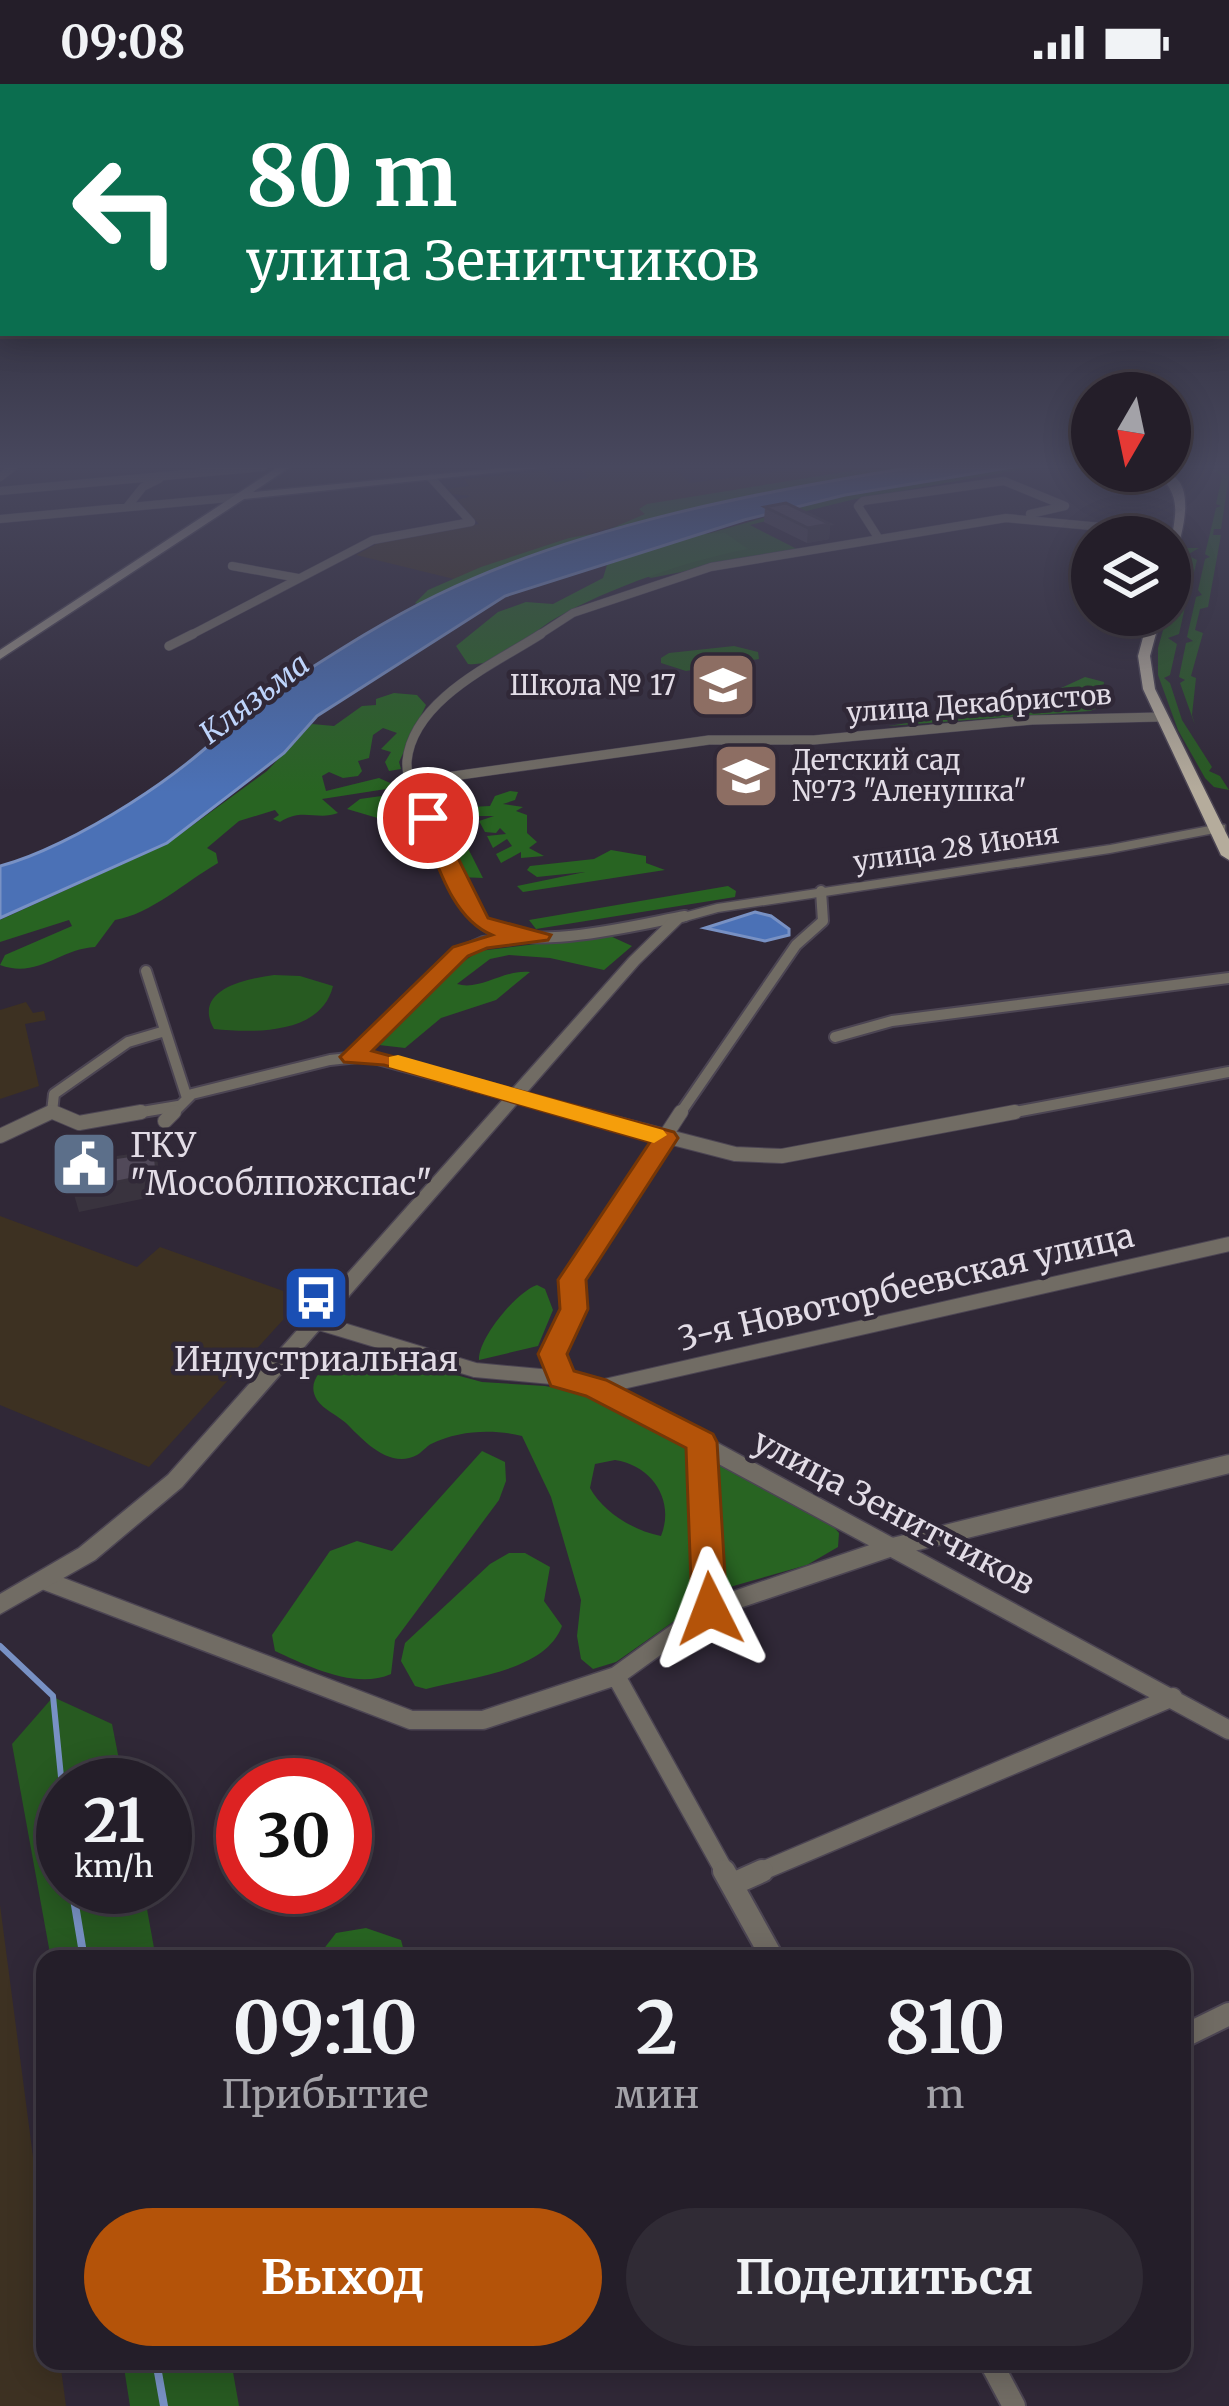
<!DOCTYPE html>
<html lang="ru">
<head>
<meta charset="utf-8">
<style>
	:root { --surface:#241e29; --page:#302b35; --text:#f1f3f6; --muted:#a3a2a8; --line:#413c46; --accent:#b45309 }
	body { margin:0; font-family:Merriweather,serif; background:var(--page); color:var(--text); height:100vh; display:flex; flex-direction:column; font-size:45px; white-space:nowrap }
	* { box-sizing:border-box; margin:0 }
	p { font-size:39px; color:var(--muted) }
	.icon { flex:none; width:66px; height:66px; fill:none; stroke:currentColor; stroke-width:2; stroke-linecap:round; stroke-linejoin:round }
	.map { position:relative; flex:1; overflow:hidden }
	.drawer { position:absolute; left:36px; top:1866px; width:1155px; height:420px; display:flex; flex-direction:column; background:var(--surface); border-radius:24px; box-shadow:0 6px 30px #0003,0 0 0 3px var(--line) }
	.drawer>* { flex:none }
	.top-card { position:absolute; left:0px; top:0px; width:1230px; height:252px; box-shadow:0 6px 30px #0003,0 0 0 3px var(--line); background:#0b6e4f; color:#fff; overflow:hidden }
	.needle { width:78px; rotate:189deg }
	.controls { position:absolute; left:1071px; top:288px; display:grid; gap:24px }
	.controls a { display:grid; place-items:center; width:120px; height:120px; border-radius:50%; background:var(--surface); box-shadow:0 6px 30px #0003,0 0 0 3px var(--line); font-size:60px }
	.speed { position:absolute; left:36px; top:1674px; display:flex; gap:24px; font-size:60px; font-weight:700; text-align:center }
	.speed>* { display:grid; place-content:center; width:156px; height:156px; border-radius:50%; background:var(--surface); box-shadow:0 6px 30px #0003,0 0 0 3px var(--line); line-height:1 }
	.speed small { font-size:30px; font-weight:400 }
	.speed .limit { border:18px solid #d22; background:#fff; color:#111 }
	.pin { position:absolute; display:grid; place-items:center; width:102px; height:102px; color:#fff; margin:-51px; border:6px solid #fff; border-radius:50%; box-shadow:0 3px 12px #0007 }
	.me { position:absolute; width:132px; margin:-66px; rotate:357deg; stroke-linejoin:round; filter:drop-shadow(0 0 9px #0008) }
	.turn { display:flex; align-items:center; gap:42px; height:252px; padding:0 48px; font-size:54px }
	.turn .icon { width:156px; height:156px; stroke-width:2.5 }
	.turn b { display:block; font-size:84px; line-height:102px }
	.eta { display:flex; justify-content:space-evenly; align-items:center; height:204px; text-align:center }
	.eta b { font-size:72px; font-weight:700; line-height:84px }
	.action { display:flex; gap:24px; margin-top:auto; padding:24px 48px }
	.action a { flex:1; height:138px; border-radius:72px; background:var(--accent); color:#fff; font-size:48px; font-weight:700; line-height:138px; text-align:center }
	.action a+a { background:var(--page); color:var(--text) }
	.status { display:flex; justify-content:space-between; align-items:center; height:84px; padding:0 60px; background:var(--surface); direction:ltr }
	.status svg { height:33px; fill:currentColor }
	.map>svg:first-child { display:block }
	.industrial { fill:#3d3122 }
	.green { fill:#275a21 }
	.forest { fill:#286422; fill-rule:evenodd }
	.water { fill:#4b71b6; stroke:#7891c4; stroke-width:3 }
	.lines { fill:none; stroke-linecap:round; stroke-linejoin:round }
	.stream-far1 { stroke:#7891c4; stroke-width:6 }
	.stream { stroke:#7891c4; stroke-width:8 }
	.minor-far5-casing { stroke:#4c4553; stroke-width:9 }
	.minor-far4-casing { stroke:#4c4553; stroke-width:10 }
	.minor-far3-casing { stroke:#4c4553; stroke-width:14 }
	.minor-far2-casing { stroke:#4c4553; stroke-width:16 }
	.minor-far1-casing { stroke:#4c4553; stroke-width:21 }
	.minor-casing { stroke:#4c4553; stroke-width:26 }
	.tertiary-casing { stroke:#4c4553; stroke-width:3 }
	.secondary-casing { stroke:#4c4553; stroke-width:3 }
	.primary-casing { stroke:#4c4553; stroke-width:3 }
	.minor-far5 { stroke:#716c64; stroke-width:8 }
	.minor-far4 { stroke:#716c64; stroke-width:9 }
	.minor-far3 { stroke:#716c64; stroke-width:10 }
	.minor-far2 { stroke:#716c64; stroke-width:14 }
	.minor-far1 { stroke:#716c64; stroke-width:18 }
	.minor { stroke:#716c64; stroke-width:22 }
	.tertiary { fill:#716c64; fill-rule:evenodd }
	.secondary { fill:#979084; fill-rule:evenodd }
	.primary { fill:#b5ac9c; fill-rule:evenodd }
	.wall { fill:#463f4d }
	.shaded-wall { fill:#39333e }
	.building { fill:#514959; stroke:#39333e; stroke-width:3 }
	.route { fill:#b45309; stroke:#753606; stroke-width:3 }
	.slow { fill:#f59e0b }
	.labels { text-anchor:middle; dominant-baseline:central; stroke-width:9; stroke-linejoin:round; paint-order:stroke }
	.far-poi-label { font-size:27px; fill:#e2dce6; stroke:#302837; text-anchor:end }
	.far-street-label { font-size:27px; fill:#e2dce6; stroke:#302837 }
	.far-water-label { font-size:30px; font-style:italic; fill:#bed4fb; stroke:#302837 }
	.poi-label { font-size:33px; fill:#e2dce6; stroke:#302837; text-anchor:start }
	.street-label { font-size:33px; fill:#e2dce6; stroke:#302837 }
</style>
</head>
<body>
<div class="status"><b>09:08</b><svg viewBox="0 0 49 12"><path d="M0 12V9h3v3zM5 12V6h3v6zM10 12V3h3v9zM15 12V0h3v12zM26 1h20v11H26zM47 4h2v5h-2z"/></svg></div>
<div class="map">
<svg width="1229" height="2322" viewBox="0 0 1229 2322">
	<rect width="100%" height="100%" fill="#302837"/>
	<path class="industrial" d="M 672,383 L 690,399 L 812,383 L 887,383 L 825,390 L 675,424 L 550,462 L 462,497 L 356,471 L 380,458 L 479,440 L 457,416 L 472,412 L 452,410 L 448,405 L 469,402 L 464,395 L 545,387 L 555,398 L 589,394 L 580,384 Z
		M 26,918 L 33,929 L 44,927 L 46,936 L 25,940 L 39,1002 L 0,1015 L 0,926 Z
		M 0,1132 L 137,1183 L 160,1163 L 303,1214 L 149,1383 L 0,1321 Z
		M 0,1821 L 45,2164 L 45,2277 L 60,2277 L 66,2322 L 0,2322 Z"/>
	<path class="green" d="M 1013,383 L 1035,383 L 851,416 L 750,441 L 797,465 L 651,494 L 608,478 L 844,411 Z
		M 1210,383 L 1229,392 L 1221,445 L 1214,445 L 1213,451 L 1221,451 L 1208,523 L 1200,525 L 1195,546 L 1203,549 L 1191,592 L 1196,594 L 1192,631 L 1195,641 L 1180,599 L 1185,596 L 1179,593 L 1186,559 L 1193,557 L 1187,553 L 1196,513 L 1202,511 L 1198,506 L 1205,475 L 1210,473 L 1205,470 L 1216,424 L 1221,422 L 1216,420 L 1222,392 Z
		M 1186,464 L 1199,464 L 1187,471 L 1197,476 L 1190,505 L 1178,509 L 1187,514 L 1179,550 L 1168,554 L 1177,560 L 1170,591 L 1164,594 L 1170,599 L 1182,636 L 1212,683 L 1209,687 L 1220,692 L 1229,706 L 1214,703 L 1205,694 L 1178,646 L 1158,591 L 1158,564 Z
		M 734,562 L 758,568 L 759,575 L 686,587 L 661,579 L 661,574 L 669,569 Z
		M 274,891 L 300,892 L 333,902 C 321,951 254,949 214,945 C 192,906 245,895 274,891 Z
		M 53,1613 L 112,1640 L 124,1701 L 63,1701 L 63,1803 L 143,1803 L 156,1875 L 51,1875 L 12,1660 Z
		M 123,2277 L 231,2277 L 239,2322 L 130,2322 Z"/>
	<path class="forest" d="M 914,383 C 793,403 673,428 556,467 C 509,482 462,497 419,521 L 415,519 L 428,506 L 481,483 L 569,454 L 603,448 L 645,430 L 639,425 L 647,420 L 856,386 Z
		M 725,449 L 748,465 C 688,476 609,504 556,534 C 527,551 503,583 468,580 L 456,562 L 498,528 L 526,518 L 553,520 L 603,494 L 607,481 L 699,450 Z
		M 1085,593 L 1104,598 L 1100,623 L 1090,627 L 888,642 L 1022,622 Z
		M 394,609 L 417,611 L 426,621 L 399,678 L 401,685 L 389,687 L 385,678 L 391,668 L 381,665 L 397,649 L 383,644 L 373,651 L 369,674 L 358,677 L 362,687 L 358,692 L 343,694 L 329,688 L 322,692 L 326,707 L 379,694 L 399,703 L 322,715 L 338,729 C 317,737 302,723 280,738 L 273,735 L 279,731 L 275,726 L 239,737 L 207,764 L 216,769 L 218,779 C 185,798 151,830 115,836 L 95,863 C 59,865 38,895 0,881 L 5,871 L 72,842 L 69,836 L 0,858 L 0,836 L 167,760 L 267,687 L 312,640 L 334,642 L 362,622 L 376,621 L 376,615 Z
		M 437,703 L 483,794 L 460,793 L 420,710 Z
		M 510,707 L 518,708 L 515,716 L 503,720 L 523,723 L 516,727 L 527,731 L 527,749 L 537,758 L 529,764 L 544,772 L 521,774 L 521,768 L 501,779 L 496,770 L 512,762 L 507,755 L 493,764 L 487,752 L 506,750 L 500,744 L 496,749 L 485,748 L 479,737 L 494,732 L 476,732 L 471,723 L 490,722 L 495,712 Z
		M 410,708 L 408,722 L 418,721 L 414,731 L 425,740 L 397,748 L 381,735 L 347,725 L 360,715 Z
		M 611,766 L 646,772 L 646,779 L 665,786 L 523,808 L 517,802 L 585,788 L 537,793 L 527,786 L 530,782 L 594,775 Z
		M 728,802 L 736,807 L 735,813 L 536,845 L 529,836 Z
		M 608,851 L 632,862 L 604,886 L 550,874 L 509,871 L 490,875 L 457,900 C 481,907 504,885 530,888 L 496,916 L 441,934 L 405,964 L 379,961 L 376,954 L 434,897 L 479,867 Z
		M 537,1201 L 545,1205 L 553,1226 L 538,1262 L 479,1276 C 478,1255 516,1208 537,1201 Z
		M 400,1276 L 482,1298 L 545,1302 L 597,1312 L 697,1367 L 701,1509 L 697,1521 L 616,1578 L 593,1585 L 581,1575 L 577,1552 L 581,1516 L 551,1413 L 522,1352 C 493,1345 460,1346 431,1360 C 428,1361 420,1370 417,1371 C 389,1386 362,1355 346,1339 C 337,1331 324,1326 317,1316 C 307,1300 319,1286 333,1278 ZM 615,1376 C 653,1382 675,1417 661,1452 C 634,1447 603,1428 590,1404 L 595,1380 Z
		M 482,1367 L 505,1378 L 506,1397 L 499,1416 L 395,1556 L 391,1590 C 355,1606 308,1582 275,1567 L 272,1551 L 330,1467 L 357,1457 L 392,1467 Z
		M 714,1373 L 832,1441 L 839,1449 L 838,1463 L 807,1481 L 730,1503 L 722,1502 L 717,1495 L 708,1380 Z
		M 509,1469 L 525,1469 L 550,1483 L 544,1517 L 562,1542 C 545,1588 469,1593 426,1605 L 415,1602 L 401,1577 L 405,1559 L 490,1480 Z
		M 366,1844 L 401,1856 L 406,1875 L 316,1875 L 336,1849 Z"/>
	<path class="water" d="M 914,383 L 1013,383 L 845,411 L 744,436 L 505,512 L 317,632 L 284,669 L 167,759 L 0,834 L 0,782 C 70,764 196,685 240,629 C 305,589 369,544 437,511 C 581,441 758,408 914,383 Z
		M 755,828 L 771,832 L 789,845 L 789,851 L 765,857 L 705,844 Z"/>
	<g class="lines">
		<path class="stream-far1" d="M 0,1562 L 53,1612 L 63,1713"/>
		<path class="stream" d="M 72,1803 L 84,1875
			M 156,2277 L 164,2322"/>
		<defs>
			<path id="minor-far5" d="M 0,393 L 13,383
				M 0,407 L 263,383
				M 127,423 L 143,403 L 159,395
				M 0,435 L 239,413
				M 879,455 L 858,422 L 863,417 L 1004,397 L 1065,422 L 1030,430
				M 232,482 L 298,494
				M 187,553 L 373,456 L 471,438 L 431,394
				M 536,553 L 573,529 L 711,483 L 1006,434 L 1176,450"/>
			<path id="minor-far4" d="M 169,562 L 193,550
				M 411,698 L 709,656 L 814,656 L 1032,636 L 1160,633
				M 442,765 C 430,740 405,704 407,677 C 413,615 496,579 541,550"/>
			<path id="minor-far3" d="M 440,762 C 451,786 460,819 480,837 C 517,873 639,840 685,832
				M 146,887 L 187,1014
				M 835,953 L 892,937 L 1229,894
				M 352,973 L 461,868 L 483,858 L 512,855
				M 52,1028 L 54,1010 L 128,958 L 165,947
				M 52,1028 L 60,1031
				M 45,1031 L 52,1028
				M 124,1031 L 178,1022
				M 171,1031 L 192,1010 L 330,976 L 367,972 L 583,1031
				M 679,1031 L 796,861 L 823,837 L 821,807
				M 999,1031 L 1229,988"/>
			<path id="minor-far2" d="M 53,1028 L 79,1039 L 141,1028
				M 572,1028 L 735,1070 L 782,1072 L 1015,1028
				M 165,1037 L 174,1028
				M 0,1052 L 51,1028
				M 313,1237 L 475,1286 L 562,1294 L 596,1304 L 713,1367
				M 562,1294 L 552,1270 L 574,1225 L 572,1195 L 681,1028
				M 596,1304 L 1229,1160
				M 702,1358 L 702,1367"/>
			<path id="minor-far1" d="M 708,1364 L 1229,1646
				M 46,1497 L 411,1636 L 483,1636 L 616,1592 L 709,1525 L 702,1364
				M 709,1525 L 889,1464 L 1229,1380
				M 616,1592 L 726,1790
				M 755,1790 L 1173,1613"/>
			<path id="minor" d="M 724,1787 L 773,1875
				M 733,1800 L 762,1787
				M 1182,1953 L 1229,1930
				M 990,2277 L 1014,2322"/>
			<path id="tertiary" d="M 1220,740 L 1225,741 L 1225,747 L 1110,769 L 718,828 L 682,838 L 639,880 L 182,1403 L 95,1476 L 0,1530 L 0,1510 L 79,1464 L 168,1391 L 629,874 L 672,832 L 717,820 L 1110,761 Z"/>
			<path id="secondary" d="M 278,383 L 290,383 L 253,408 L 512,383 L 548,383 L 244,415 L 0,575 L 0,566 Z"/>
			<path id="primary" d="M 1155,387 C 1201,387 1183,447 1175,473 L 1170,476 C 1170,437 1189,418 1155,387 Z
				M 1149,531 L 1161,531 L 1150,572 L 1155,605 L 1229,755 L 1229,776 L 1221,771 L 1143,605 L 1138,572 Z"/>
		</defs>
		<use href="#minor-far5" class="minor-far5-casing"/>
		<use href="#minor-far4" class="minor-far4-casing"/>
		<use href="#minor-far3" class="minor-far3-casing"/>
		<use href="#minor-far2" class="minor-far2-casing"/>
		<use href="#minor-far1" class="minor-far1-casing"/>
		<use href="#minor" class="minor-casing"/>
		<use href="#tertiary" class="tertiary-casing"/>
		<use href="#secondary" class="secondary-casing"/>
		<use href="#primary" class="primary-casing"/>
		<use href="#minor-far5" class="minor-far5"/>
		<use href="#minor-far4" class="minor-far4"/>
		<use href="#minor-far3" class="minor-far3"/>
		<use href="#minor-far2" class="minor-far2"/>
		<use href="#minor-far1" class="minor-far1"/>
		<use href="#minor" class="minor"/>
		<use href="#tertiary" class="tertiary"/>
		<use href="#secondary" class="secondary"/>
		<use href="#primary" class="primary"/>
	</g>
	<path class="wall" d="M 765,423 L 830,440 L 829,455 L 807,459 L 764,438 Z"/>
	<path class="shaded-wall" d="M 830,440 L 829,455 L 807,459 L 808,444 Z
		M 155,1068 L 160,1089 L 161,1111 L 79,1128 L 73,1107 Z"/>
	<path class="building" d="M 786,419 L 830,440 L 808,444 L 765,423 Z
		M 155,1068 L 157,1090 L 73,1107 L 71,1080 Z"/>
	<linearGradient id="sky" x2="0" y2="1"><stop stop-color="#1a161e"/><stop offset="0.54" stop-color="#48485e"/><stop offset="1" stop-color="#48485e" stop-opacity="0"/></linearGradient>
	<rect width="1229" height="708" fill="url(#sky)"/>
	<path class="route" d="M 422,730 L 438,734 L 488,834 L 551,851 L 548,856 L 487,864 L 468,872 L 372,967 L 674,1048 L 678,1054 L 586,1196 L 588,1225 L 567,1270 L 574,1287 L 606,1296 L 713,1350 L 717,1358 L 727,1525 L 722,1535 L 710,1539 L 697,1535 L 692,1525 L 686,1364 L 586,1312 L 551,1302 L 538,1270 L 560,1225 L 558,1196 L 650,1058 L 384,981 L 344,978 L 340,973 L 453,863 L 492,851 C 449,833 436,773 419,734 Z"/>
	<path class="slow" d="M 398,971 L 663,1046 L 667,1051 L 654,1059 L 389,983 L 389,973 Z"/>
	<defs>
		<symbol id="school-square" viewBox="-11 -11 22 22"><rect x="-9" y="-9" width="18" height="18" rx="4" fill="#8d6e63" stroke="#302837"/><path d="M0-5L7-2L0 1L-7-2ZM-4 1L0 2.5L4 1V4Q0 6-4 4Z" fill="#fff"/></symbol>
		<symbol id="civic-square" viewBox="-11 -11 22 22"><rect x="-9" y="-9" width="18" height="18" rx="4" fill="#5c6f8a" stroke="#302837"/><path d="M-.6-6.5H3V-4.5H.6V-3L4-1V1h2V6H-6V1h2V-1L-.6-3ZM-1.2 2.5V6h2.4V2.5Z" fill="#fff"/></symbol>
		<symbol id="bus-square" viewBox="-11 -11 22 22"><rect x="-9" y="-9" width="18" height="18" rx="4" fill="#1a4fb4" stroke="#302837"/><path d="M-5-6H5V4H4V6H2V4H-2V6H-4V4H-5ZM-3.5-4V0h7V-4ZM-3.5 1.2v1.5H-2V1.2ZM2 1.2v1.5H3.5V1.2Z" fill="#fff"/></symbol>
	</defs>
	<g fill-rule="evenodd">
		<use href="#school-square" x="685" y="563" width="76" height="76"/>
		<use href="#school-square" x="708" y="654" width="76" height="76"/>
		<use href="#civic-square" x="46" y="1042" width="76" height="76"/>
		<use href="#bus-square" x="278" y="1176" width="76" height="76"/>
	</g>
	<g class="labels">
		<g class="far-poi-label">
			<text x="676" y="601">Школа № 17</text>
			<text x="792" y="676" text-anchor="start">Детский сад<tspan x="792" dy="31">№73 "Аленушка"</tspan></text>
		</g>
		<g class="far-street-label">
			<text transform="translate(979 619) rotate(-4)">улица Декабристов</text>
			<text transform="translate(956 763) rotate(-8)">улица 28 Июня</text>
		</g>
		<g class="far-water-label">
			<text transform="translate(254 614) rotate(-37)">Клязьма</text>
		</g>
		<g class="poi-label">
			<text x="130" y="1061">ГКУ<tspan x="130" dy="38">"Мособлпожспас"</tspan></text>
			<text x="316" y="1275" text-anchor="middle">Индустриальная</text>
		</g>
		<g class="street-label">
			<text transform="translate(906 1203) rotate(-13)">3-я Новоторбеевская улица</text>
			<text transform="translate(894 1428) rotate(28)">улица Зенитчиков</text>
		</g>
	</g>
</svg>
<div class="controls">
<a><svg class="needle" viewBox="-14 -14 28 28"><path d="M0-13l5 13h-10z" fill="#e53935"/><path d="M0 13l5-13h-10z" fill="#a3a2a8"/></svg></a>
<a><svg class="icon" aria-label="layers" viewBox="0 0 24 24"><path d="M12 4l9 5-9 5-9-5zM3 14l9 5 9-5"/></svg></a>
</div>
<div class="speed"><div>21<small>km/h</small></div><div class="limit">30</div></div>
<div class="pin" style="left:428px;top:734px;background:#d93025"><svg class="icon" aria-label="arrive" viewBox="0 0 24 24"><path d="M6 21V4h12l-3 4 3 4H6"/></svg></div>
<svg class="me" style="left:710px;top:1525px" viewBox="-20 -20 40 40"><path d="M0-17L14 15 0 8-14 15z" fill="#b45309" stroke="#fff" stroke-width="4"/></svg>
<div class="top-card">
<div class="turn"><svg class="icon" aria-label="left" viewBox="0 0 24 24"><path d="M17 20v-9H6M10 6l-5 5 5 5"/></svg><div><b>80 m</b>улица Зенитчиков</div></div>
</div>
<section class="drawer">
<div class="eta">
<div><b>09:10</b><p>Прибытие</p></div>
<div><b>2</b><p>мин</p></div>
<div><b>810</b><p>m</p></div>
</div>
<div class="action"><a>Выход</a><a>Поделиться</a></div>
</section>
</div>
</body>
</html>
